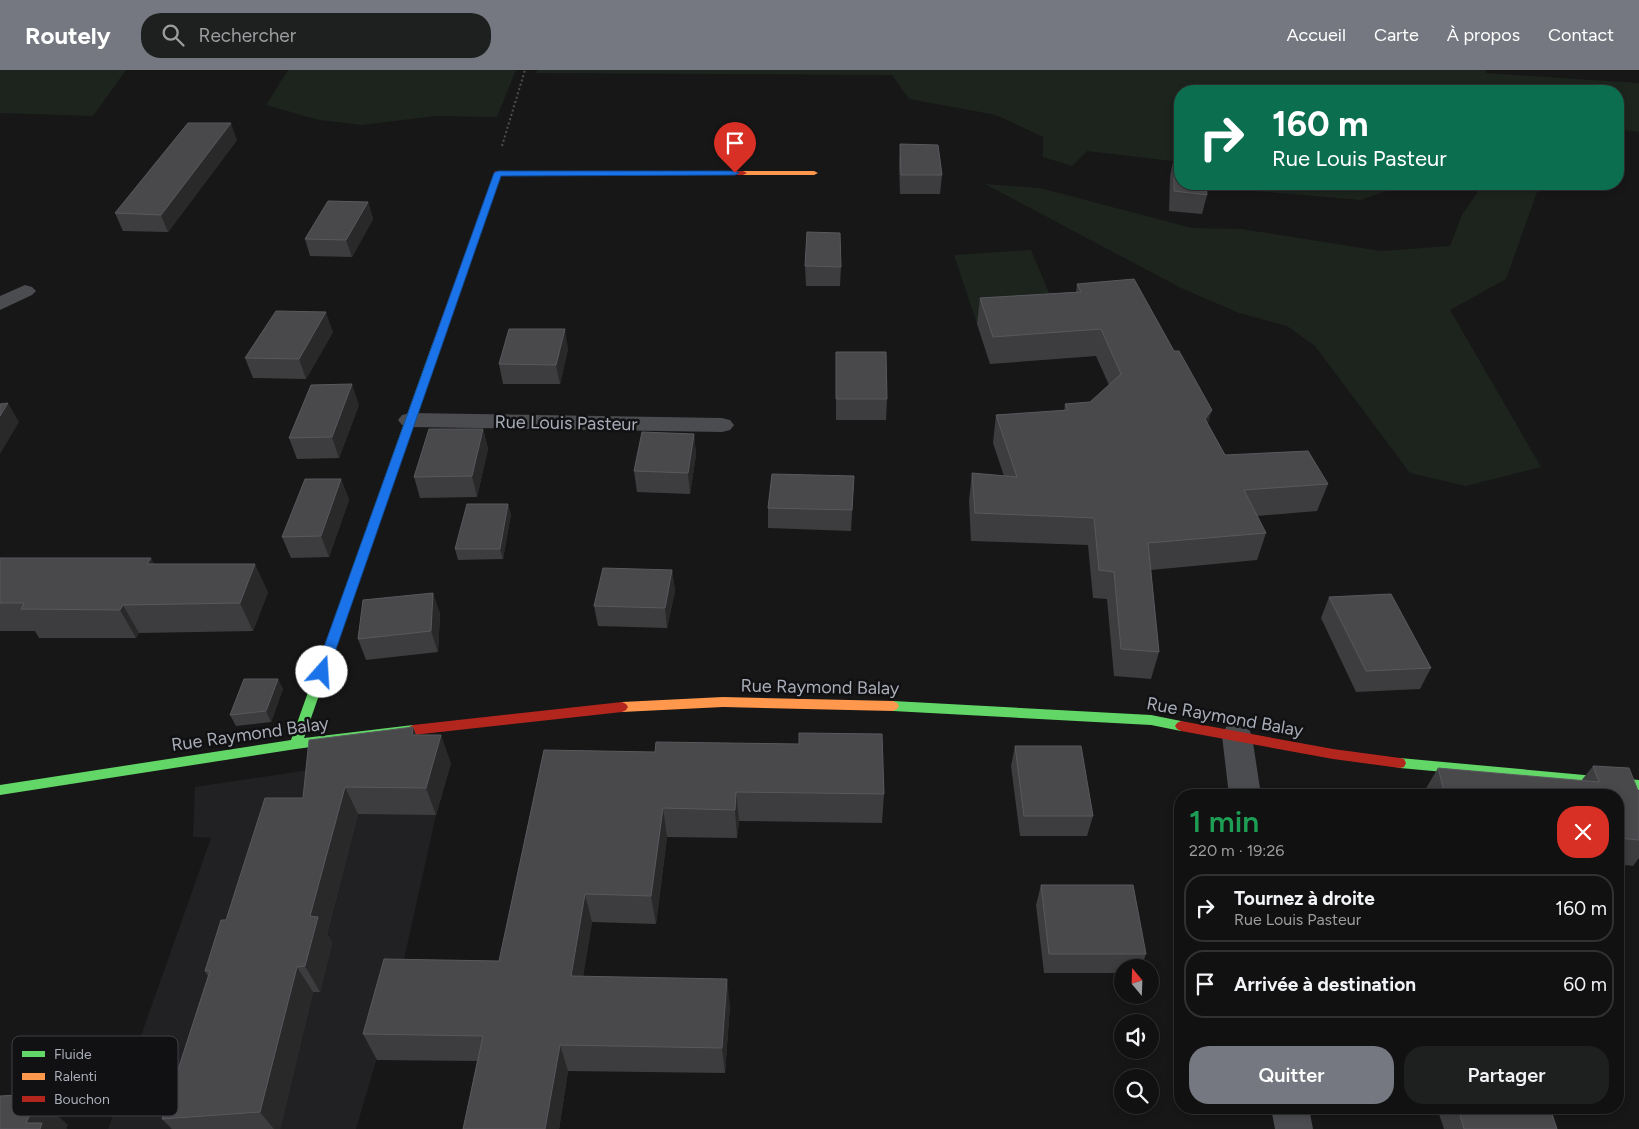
<!DOCTYPE html>
<html lang="fr">
<head>
<meta charset="utf-8">
<style>
	:root { --surface:#111; --page:#1e1f1f; --text:#f1f3f6; --muted:#9c9d9f; --line:#303131; --accent:#757880 }
	body { margin:0; font-family:Figtree,sans-serif; background:var(--page); color:var(--text); height:100vh; display:flex; flex-direction:column; font-size:19px; white-space:nowrap }
	* { box-sizing:border-box; margin:0 }
	p { font-size:16px; color:var(--muted) }
	.icon { flex:none; width:28px; height:28px; fill:none; stroke:currentColor; stroke-width:2; stroke-linecap:round; stroke-linejoin:round }
	.map { position:relative; flex:1; overflow:hidden }
	.drawer { position:absolute; left:1174px; top:719px; width:450px; height:325px; display:flex; flex-direction:column; background:var(--surface); border-radius:20px; box-shadow:0 2px 8px #0003,0 0 0 1px var(--line) }
	.drawer>* { flex:none }
	.guide { position:absolute; left:1174px; top:15px; width:450px; height:105px; border-radius:20px; box-shadow:0 2px 8px #0003,0 0 0 1px var(--line); background:#0b6e4f; color:#fff; overflow:hidden }
	.needle { width:32px; rotate:341deg }
	.tools { position:absolute; left:1114px; top:889px; display:grid; gap:10px }
	.tools a { display:grid; place-items:center; width:45px; height:45px; border-radius:50%; background:var(--surface); box-shadow:0 2px 8px #0003,0 0 0 1px var(--line); font-size:25px }
	.pin { position:absolute; display:grid; place-items:center; width:42px; height:42px; color:#fff; margin:-51px -21px; border-radius:50% 50% 50% 0; rotate:-45deg; box-shadow:0 0 5px #0007 }
	.pin .icon { rotate:45deg }
	.me { position:absolute; width:55px; margin:-28px; rotate:19deg; stroke-linejoin:round; filter:drop-shadow(0 0 4px #0008) }
	.turn { display:flex; align-items:center; gap:18px; height:105px; padding:0 15px; font-size:22px }
	.turn .icon { width:65px; height:65px; stroke-width:2.5 }
	.turn b { display:block; font-size:35px; line-height:42px }
	.round { display:grid; place-items:center; flex:none; width:52px; height:52px; border-radius:20px; background:var(--page) }
	.overview { display:flex; align-items:center; justify-content:space-between; height:85px; padding:0 15px }
	h1 { font-size:30px; font-weight:600; line-height:38px; color:#1e9e55 }
	.button { display:flex; gap:10px; margin-top:auto; padding:10px 15px }
	.button a { flex:1; height:58px; border-radius:20px; background:var(--accent); color:#fff; font-size:20px; font-weight:600; line-height:58px; text-align:center }
	.button a+a { background:var(--page); color:var(--text) }
	ul { padding:0; list-style:none }
	li { display:flex; align-items:center; gap:15px; height:68px; margin:0 10px 8px; padding:0 5px; border:2px solid var(--line); border-radius:20px }
	li div { flex:1 }
	li b { display:block; font-size:19px }
	li em { font-style:normal }
	header { display:flex; align-items:center; gap:30px; box-sizing:border-box; height:70px; padding:0 25px; background:var(--accent); color:#fff }
	header strong { font-size:24px }
	nav { display:flex; gap:28px; margin-inline-start:auto; font-size:18px }
	.search { width:350px; height:45px; background:var(--page); display:flex; align-items:center; gap:12px; box-sizing:border-box; padding:0 18px; border-radius:20px; color:var(--muted); font-size:19px }
	.map>svg:first-child { display:block }
	.built { fill:#212123 }
	.green { fill:#1d241e }
	.lines { fill:none; stroke-linecap:round; stroke-linejoin:round }
	.path { stroke:#4d4e52; stroke-width:2; stroke-dasharray:2 2.5; stroke-linecap:butt }
	.street { fill:#4b4c50; fill-rule:evenodd }
	.fast { fill:#63d668; fill-rule:evenodd }
	.slow { fill:#ff974d; fill-rule:evenodd }
	.jam { fill:#b3261e; fill-rule:evenodd }
	.wall { fill:#3d3d3f }
	.shaded-wall { fill:#29292a }
	.building { fill:#49494c; stroke:#58595d }
	.route { fill:#1a73e8; stroke:#114b97 }
	.labels { text-anchor:middle; dominant-baseline:central; stroke-width:5; stroke-linejoin:round; paint-order:stroke }
	.street-label { font-size:18px; fill:#a8adb8; stroke:#111113 }
	.key { fill:#111113; stroke:#3e4045; stroke-width:1 }
	.key-label { font-size:14px; fill:#a8adb8 }
</style>
</head>
<body>
<header>
<strong>Routely</strong>
<div class="search"><svg class="icon" aria-label="search" viewBox="0 0 24 24"><circle cx="10" cy="10" r="6"/><path d="M15 15l6 6"/></svg>Rechercher</div>
<nav><a>Accueil</a><a>Carte</a><a>À propos</a><a>Contact</a></nav>
</header>
<div class="map">
<svg width="1639" height="1059" viewBox="0 0 1639 1059">
	<rect width="100%" height="100%" fill="#171717"/>
	<path class="built" d="M 322,698 L 436,745 L 398,916 L 356,1059 L 108,1059 L 211,768 L 193,767 L 195,717 Z"/>
	<path class="green" d="M 0,0 L 126,0 L 93,46 L 0,43 Z
		M 288,0 L 516,0 L 497,47 L 435,46 L 362,55 L 319,50 L 266,35 Z
		M 537,0 L 1487,0 L 1485,3 L 1639,13 L 1639,62 L 1618,59 L 1618,21 L 1180,21 L 1180,92 L 1087,81 L 1072,96 L 1043,87 L 1043,67 L 996,45 L 909,29 L 892,5 L 536,3 Z
		M 985,114 L 1040,118 L 1192,158 L 1241,159 L 1381,181 L 1450,176 L 1462,145 L 1483,114 L 1556,114 L 1537,122 L 1506,209 L 1450,240 L 1541,397 L 1466,416 L 1410,403 L 1315,276 L 1287,256 L 1239,243 L 1181,218 Z
		M 1240,114 L 1406,114 L 1360,130 L 1243,120 Z
		M 1031,180 L 1060,249 L 977,254 L 954,185 Z"/>
	<g class="lines">
		<path class="path" d="M 502,76 L 525,0"/>
		<path class="street" d="M 25,215 L 32,217 L 36,221 L 32,225 L 0,240 L 0,226 Z
			M 410,343 L 722,348 L 730,350 L 734,355 L 730,360 L 722,362 L 410,357 L 402,355 L 398,350 L 402,345 Z
			M 1237,654 L 1248,657 L 1252,666 L 1261,725 L 1229,725 L 1222,666 L 1226,657 Z
			M 1271,1038 L 1309,1038 L 1313,1059 L 1275,1059 Z"/>
		<path class="fast" d="M 437,272 L 442,275 L 304,668 L 413,655 L 417,657 L 419,660 L 417,663 L 296,679 L 0,725 L 0,715 L 291,670 L 432,275 Z
			M 893,631 L 1151,645 L 1181,651 L 1185,653 L 1187,656 L 1185,659 L 1181,661 L 1151,655 L 893,641 L 889,639 L 887,636 L 889,633 Z
			M 1400,688 L 1639,710 L 1639,720 L 1400,698 L 1396,697 L 1394,693 L 1396,689 Z"/>
		<path class="slow" d="M 740,101 L 814,101 L 818,103 L 814,105 L 743,105 L 739,103 Z
			M 723,627 L 893,631 L 897,633 L 899,636 L 897,639 L 893,641 L 723,637 L 622,642 L 618,640 L 616,637 L 618,634 L 622,632 Z"/>
		<path class="jam" d="M 495,101 L 743,101 L 747,103 L 743,105 L 501,105 L 442,275 L 437,278 L 434,277 L 432,275 Z
			M 622,632 L 626,634 L 628,637 L 626,640 L 622,642 L 413,665 L 409,663 L 407,660 L 409,657 L 413,655 Z
			M 1181,651 L 1333,679 L 1400,688 L 1404,689 L 1406,693 L 1404,697 L 1400,698 L 1333,689 L 1181,661 L 1177,659 L 1175,656 L 1177,653 Z"/>
	</g>
	<path class="wall" d="M 237,70 L 168,162 L 123,161 L 115,143 Z
		M 900,74 L 942,105 L 940,124 L 900,124 L 899,93 Z
		M 1174,87 L 1207,125 L 1202,144 L 1169,141 L 1170,106 Z
		M 368,132 L 373,149 L 352,187 L 310,186 L 305,169 Z
		M 805,196 L 841,197 L 840,216 L 806,216 Z
		M 1077,214 L 1208,354 L 1225,385 L 1328,414 L 1317,441 L 1257,446 L 1266,463 L 1257,490 L 1151,500 L 1159,582 L 1151,609 L 1114,606 L 1107,529 L 1093,528 L 1088,475 L 971,471 L 969,431 L 972,403 L 1004,406 L 993,373 L 996,345 L 1064,341 L 1065,334 L 1090,332 L 1109,315 L 1096,286 L 990,294 L 977,254 L 980,228 L 1076,222 Z
		M 333,262 L 306,309 L 253,308 L 245,288 Z
		M 568,279 L 560,314 L 503,314 L 499,294 Z
		M 836,282 L 887,329 L 886,350 L 836,350 Z
		M 359,335 L 339,388 L 297,389 L 289,368 Z
		M 483,359 L 488,379 L 477,427 L 420,428 L 414,407 Z
		M 694,364 L 696,385 L 690,424 L 637,422 L 634,401 Z
		M 341,409 L 349,430 L 329,487 L 291,488 L 282,467 Z
		M 853,427 L 851,461 L 768,458 L 768,438 Z
		M 511,444 L 503,489 L 458,490 L 455,479 Z
		M 0,488 L 154,494 L 268,522 L 253,561 L 139,563 L 136,568 L 39,568 L 35,561 L 0,561 Z
		M 672,500 L 675,521 L 667,558 L 598,556 L 594,536 Z
		M 433,523 L 440,544 L 438,582 L 366,590 L 358,569 Z
		M 1329,527 L 1431,598 L 1420,619 L 1356,622 L 1321,548 Z
		M 278,609 L 283,619 L 271,652 L 236,656 L 230,645 Z
		M 413,657 L 416,665 L 451,693 L 436,745 L 358,744 L 327,864 L 332,873 L 320,922 L 313,922 L 280,1059 L 172,1059 L 162,1049 L 208,906 L 205,901 L 226,850 L 303,728 Z
		M 1015,676 L 1093,746 L 1087,766 L 1020,766 L 1011,696 Z
		M 544,680 L 884,724 L 882,753 L 739,751 L 737,768 L 667,767 L 656,854 L 592,852 L 583,906 L 730,935 L 725,1003 L 568,1001 L 559,1059 L 463,1059 L 477,991 L 377,990 L 363,964 L 499,891 Z
		M 1593,696 L 1639,723 L 1639,788 L 1633,796 L 1626,795 L 1621,800 L 1618,799 L 1618,725 L 1422,725 L 1438,698 L 1581,711 Z
		M 1041,815 L 1146,884 L 1141,898 L 1122,898 L 1122,903 L 1044,903 L 1036,835 Z
		M 1445,1038 L 1550,1038 L 1557,1059 L 1444,1059 L 1439,1044 Z"/>
	<path class="shaded-wall" d="M 231,53 L 237,70 L 168,162 L 161,145 Z
		M 368,132 L 373,149 L 352,187 L 346,170 Z
		M 326,242 L 333,262 L 306,309 L 299,289 Z
		M 565,259 L 568,279 L 560,314 L 556,295 Z
		M 352,314 L 359,335 L 339,388 L 332,367 Z
		M 8,333 L 19,352 L 0,384 L 0,346 Z
		M 1212,340 L 1204,367 L 1205,349 Z
		M 483,359 L 488,379 L 477,427 L 472,406 Z
		M 694,364 L 696,385 L 690,424 L 688,403 Z
		M 341,409 L 349,430 L 329,487 L 321,466 Z
		M 508,434 L 511,444 L 503,489 L 500,479 Z
		M 151,488 L 166,516 L 147,494 Z
		M 255,494 L 268,522 L 253,561 L 240,533 Z
		M 672,500 L 675,521 L 667,558 L 665,538 Z
		M 433,523 L 440,544 L 438,582 L 431,561 Z
		M 123,535 L 139,563 L 136,568 L 120,540 Z
		M 278,609 L 283,619 L 271,652 L 266,641 Z
		M 413,657 L 423,685 L 412,665 Z
		M 441,665 L 451,693 L 436,745 L 426,718 Z
		M 345,717 L 358,744 L 327,864 L 332,873 L 320,922 L 305,896 L 310,846 Z
		M 736,722 L 739,751 L 737,768 L 735,740 Z
		M 663,738 L 667,767 L 656,854 L 651,826 Z
		M 585,824 L 592,852 L 579,932 L 571,906 Z
		M 297,897 L 313,922 L 280,1059 L 274,1059 L 260,1042 Z
		M 727,909 L 730,935 L 725,1003 L 722,978 Z
		M 560,975 L 568,1001 L 559,1059 L 545,1059 Z
		M 34,1024 L 68,1055 L 66,1058 L 68,1059 L 33,1059 L 26,1053 L 32,1030 Z"/>
	<path class="building" d="M 188,53 L 231,53 L 161,145 L 115,143 Z
		M 900,74 L 938,75 L 942,105 L 901,105 Z
		M 1174,87 L 1180,88 L 1180,114 L 1206,114 L 1207,125 L 1174,121 Z
		M 328,131 L 368,132 L 346,170 L 305,169 Z
		M 807,162 L 840,163 L 841,197 L 805,196 Z
		M 1134,209 L 1174,281 L 1179,281 L 1212,340 L 1205,349 L 1225,385 L 1308,381 L 1328,414 L 1244,420 L 1266,463 L 1148,473 L 1159,582 L 1121,579 L 1114,502 L 1099,500 L 1094,448 L 975,443 L 972,403 L 1017,407 L 996,345 L 1068,340 L 1065,334 L 1090,332 L 1121,304 L 1101,259 L 993,267 L 980,228 L 1081,222 L 1077,214 Z
		M 276,241 L 326,242 L 299,289 L 245,288 Z
		M 509,259 L 565,259 L 556,295 L 499,294 Z
		M 836,282 L 886,282 L 887,329 L 836,329 Z
		M 352,314 L 332,367 L 289,368 L 311,315 Z
		M 8,333 L 0,346 L 0,334 Z
		M 429,359 L 483,359 L 472,406 L 414,407 Z
		M 642,362 L 694,364 L 688,403 L 634,401 Z
		M 772,404 L 854,406 L 852,440 L 768,438 Z
		M 305,409 L 341,409 L 321,466 L 282,467 Z
		M 467,434 L 508,434 L 500,479 L 455,479 Z
		M 0,488 L 151,488 L 147,494 L 255,494 L 240,533 L 123,535 L 120,540 L 21,539 L 24,533 L 0,533 Z
		M 603,498 L 672,500 L 665,538 L 594,536 Z
		M 433,523 L 431,561 L 358,569 L 363,530 Z
		M 1391,524 L 1431,598 L 1366,601 L 1329,527 Z
		M 244,609 L 278,609 L 266,641 L 230,645 Z
		M 413,657 L 412,665 L 441,665 L 426,718 L 345,717 L 310,846 L 318,847 L 305,896 L 297,897 L 260,1042 L 162,1049 L 210,901 L 205,901 L 221,850 L 226,850 L 265,728 L 303,728 L 309,670 Z
		M 799,663 L 882,664 L 884,724 L 736,722 L 735,740 L 663,738 L 651,826 L 585,824 L 571,906 L 727,909 L 722,978 L 560,975 L 545,1059 L 463,1059 L 483,966 L 363,964 L 384,889 L 499,891 L 544,680 L 655,682 L 656,672 L 799,674 Z
		M 1015,676 L 1081,676 L 1093,746 L 1024,746 Z
		M 1593,696 L 1629,698 L 1639,723 L 1639,770 L 1618,768 L 1618,725 L 1445,725 L 1438,698 L 1599,712 Z
		M 1041,815 L 1133,815 L 1146,884 L 1049,884 Z
		M 34,1024 L 32,1030 L 37,1030 L 26,1053 L 42,1053 L 40,1059 L 0,1059 L 0,1026 Z
		M 1458,1038 L 1550,1038 L 1557,1059 L 1464,1059 Z"/>
	<path class="route" d="M 498,101 L 735,101 L 739,103 L 735,105 L 501,106 L 328,602 L 326,605 L 317,605 L 315,602 L 494,103 Z"/>
	<g class="labels">
		<g class="street-label">
			<text transform="translate(566 353) rotate(1)">Rue Louis Pasteur</text>
			<text transform="translate(820 617) rotate(1)">Rue Raymond Balay</text>
			<text transform="translate(1225 647) rotate(10)">Rue Raymond Balay</text>
			<text transform="translate(250 664) rotate(-8)">Rue Raymond Balay</text>
		</g>
	</g>
	<rect x="12" y="966" width="166" height="80" rx="8" class="key"/>
	<rect x="22" y="981" width="23" height="6" fill="#63d668"/>
	<rect x="22" y="1003" width="23" height="7" fill="#ff974d"/>
	<rect x="22" y="1026" width="23" height="6" fill="#b3261e"/>
	<g class="key-label">
		<text x="54" y="989">Fluide</text>
		<text x="54" y="1011">Ralenti</text>
		<text x="54" y="1034">Bouchon</text>
	</g>
</svg>
<div class="tools">
<a><svg class="needle" viewBox="-14 -14 28 28"><path d="M0-13l5 13h-10z" fill="#e53935"/><path d="M0 13l5-13h-10z" fill="#9c9d9f"/></svg></a>
<a><svg class="icon" aria-label="sound" viewBox="0 0 24 24"><path d="M4 9h4l5-4v14l-5-4H4zM17 9q2 3 0 6"/></svg></a>
<a><svg class="icon" aria-label="search" viewBox="0 0 24 24"><circle cx="10" cy="10" r="6"/><path d="M15 15l6 6"/></svg></a>
</div>
<div class="pin" style="left:735px;top:103px;background:#d93025"><svg class="icon" aria-label="arrive" viewBox="0 0 24 24"><path d="M6 21V4h12l-3 4 3 4H6"/></svg></div>
<svg class="me" style="left:322px;top:602px" viewBox="-20 -20 40 40"><circle r="19" fill="#fff"/><path d="M0-13L10 11 0 6-10 11z" fill="#1a73e8"/></svg>
<div class="guide">
<div class="turn"><svg class="icon" aria-label="right" viewBox="0 0 24 24"><path d="M7 20v-9h11M14 6l5 5-5 5"/></svg><div><b>160 m</b>Rue Louis Pasteur</div></div>
</div>
<section class="drawer">
<div class="overview"><div><h1>1 min</h1><p>220 m · 19:26</p></div><a class="round" style="background:#d93025;color:#fff"><svg class="icon" aria-label="close" viewBox="0 0 24 24"><path d="M6 6l12 12M18 6L6 18"/></svg></a></div>
<ul>
<li><svg class="icon" aria-label="right" viewBox="0 0 24 24"><path d="M7 20v-9h11M14 6l5 5-5 5"/></svg><div><b>Tournez à droite</b><p>Rue Louis Pasteur</p></div><em>160 m</em></li>
<li><svg class="icon" aria-label="arrive" viewBox="0 0 24 24"><path d="M6 21V4h12l-3 4 3 4H6"/></svg><div><b>Arrivée à destination</b></div><em>60 m</em></li>
</ul>
<div class="button"><a>Quitter</a><a>Partager</a></div>
</section>
</div>
</body>
</html>
